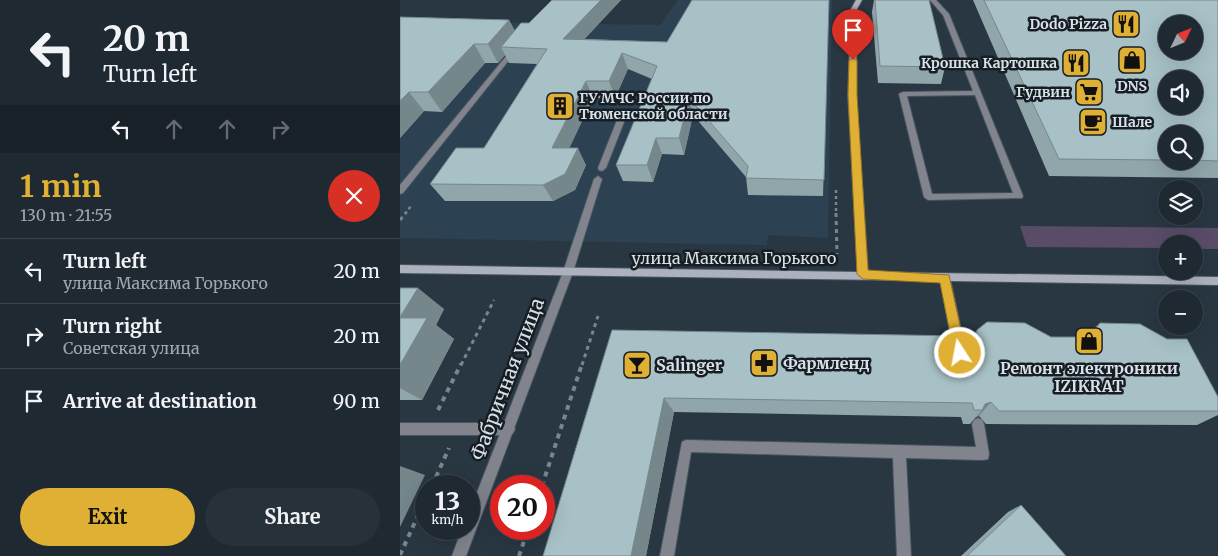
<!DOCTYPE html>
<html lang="en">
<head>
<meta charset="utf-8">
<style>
	:root { --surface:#1f2932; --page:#27313a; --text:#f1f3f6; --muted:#a1a6ac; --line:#3c454d; --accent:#e0b034 }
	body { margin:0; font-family:Merriweather,serif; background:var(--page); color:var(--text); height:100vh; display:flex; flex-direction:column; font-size:19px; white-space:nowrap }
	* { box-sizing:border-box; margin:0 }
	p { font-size:16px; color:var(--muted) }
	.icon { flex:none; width:28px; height:28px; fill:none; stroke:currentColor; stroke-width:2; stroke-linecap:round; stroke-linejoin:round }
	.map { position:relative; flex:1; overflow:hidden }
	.sheet { display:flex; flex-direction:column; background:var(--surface); width:400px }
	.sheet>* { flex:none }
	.top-card { background:#1f2932; color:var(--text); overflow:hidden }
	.needle { width:32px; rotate:47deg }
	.tools { position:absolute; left:758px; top:15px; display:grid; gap:10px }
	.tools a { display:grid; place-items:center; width:45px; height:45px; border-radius:50%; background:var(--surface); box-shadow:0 5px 20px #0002,0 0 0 1px var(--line); font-size:25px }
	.speed { position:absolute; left:15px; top:475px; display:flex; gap:10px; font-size:25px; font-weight:700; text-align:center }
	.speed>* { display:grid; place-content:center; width:65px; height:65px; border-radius:50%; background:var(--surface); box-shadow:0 5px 20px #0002,0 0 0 1px var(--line); line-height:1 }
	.speed small { font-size:12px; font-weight:400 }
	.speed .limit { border:8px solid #d22; background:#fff; color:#111 }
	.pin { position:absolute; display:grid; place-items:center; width:42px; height:42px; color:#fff; margin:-51px -21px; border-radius:50% 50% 50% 0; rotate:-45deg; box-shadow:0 0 5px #0007 }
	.pin .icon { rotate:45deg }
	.me { position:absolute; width:55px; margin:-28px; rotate:349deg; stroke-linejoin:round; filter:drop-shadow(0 0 4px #0008) }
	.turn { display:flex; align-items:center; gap:18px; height:105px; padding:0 20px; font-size:22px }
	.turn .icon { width:65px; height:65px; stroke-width:2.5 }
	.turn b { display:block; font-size:35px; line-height:42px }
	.lanes { display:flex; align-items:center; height:48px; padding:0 20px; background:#0003; justify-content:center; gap:25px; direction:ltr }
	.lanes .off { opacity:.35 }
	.round { display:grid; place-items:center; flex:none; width:52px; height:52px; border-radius:26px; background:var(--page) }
	.head { display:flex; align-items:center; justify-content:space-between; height:85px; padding:0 20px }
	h1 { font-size:30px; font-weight:700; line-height:38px; color:var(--accent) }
	.primary-button { display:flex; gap:10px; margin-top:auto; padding:10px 20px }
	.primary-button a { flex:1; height:58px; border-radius:30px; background:var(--accent); color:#111; font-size:20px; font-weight:700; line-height:58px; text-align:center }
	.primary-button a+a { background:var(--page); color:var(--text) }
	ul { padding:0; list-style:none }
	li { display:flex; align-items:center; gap:15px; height:65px; padding:0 20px; border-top:1px solid var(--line) }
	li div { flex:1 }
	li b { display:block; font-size:19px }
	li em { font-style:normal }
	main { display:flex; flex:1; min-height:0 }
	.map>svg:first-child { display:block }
	.built { fill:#2c4152 }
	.green { fill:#5a4c69 }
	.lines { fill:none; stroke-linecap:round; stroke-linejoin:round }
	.lane-casing { stroke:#485661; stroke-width:2 }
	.street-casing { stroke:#485661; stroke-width:2 }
	.secondary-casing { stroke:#485661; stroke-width:2 }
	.path-far2 { stroke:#79858f; stroke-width:2.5; stroke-dasharray:3 3; stroke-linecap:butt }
	.path-far1 { stroke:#79858f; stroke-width:3; stroke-dasharray:4 4; stroke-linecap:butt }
	.path { stroke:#79858f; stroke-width:4; stroke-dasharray:5 5; stroke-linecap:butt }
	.lane { fill:#82848d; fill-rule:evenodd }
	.street { fill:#82848d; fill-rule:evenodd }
	.secondary { fill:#adb1be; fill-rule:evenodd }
	.wall { fill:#90a6aa; fill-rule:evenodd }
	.shaded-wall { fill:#75878b }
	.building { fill:#a7c1c6; stroke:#75878b; fill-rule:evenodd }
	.route { fill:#e0b034; stroke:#927222 }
	.labels { text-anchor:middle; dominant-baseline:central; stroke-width:5; stroke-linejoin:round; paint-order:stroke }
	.far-poi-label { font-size:14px; font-weight:bold; fill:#d8e1e9; stroke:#171e23; text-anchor:end }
	.street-label { font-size:16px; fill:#d8e1e9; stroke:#171e23 }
	.poi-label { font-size:16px; font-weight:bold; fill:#d8e1e9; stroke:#171e23; text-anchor:start }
	.near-street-label { font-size:19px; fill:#d8e1e9; stroke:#171e23 }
</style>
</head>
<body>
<main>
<section class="sheet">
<div class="top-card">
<div class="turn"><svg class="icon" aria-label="left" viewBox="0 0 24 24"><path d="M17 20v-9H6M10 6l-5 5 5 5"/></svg><div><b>20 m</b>Turn left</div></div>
<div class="lanes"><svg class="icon" aria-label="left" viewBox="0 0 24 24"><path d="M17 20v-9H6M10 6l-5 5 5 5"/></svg><svg class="icon off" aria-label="ahead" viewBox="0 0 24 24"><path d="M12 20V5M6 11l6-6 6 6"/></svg><svg class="icon off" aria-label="ahead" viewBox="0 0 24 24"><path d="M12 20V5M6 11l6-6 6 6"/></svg><svg class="icon off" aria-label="right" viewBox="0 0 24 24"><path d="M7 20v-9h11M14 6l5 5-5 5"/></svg></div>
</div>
<div class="head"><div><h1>1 min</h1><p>130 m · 21:55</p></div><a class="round" style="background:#d93025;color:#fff"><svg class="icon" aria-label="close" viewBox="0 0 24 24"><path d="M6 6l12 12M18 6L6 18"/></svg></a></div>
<ul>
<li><svg class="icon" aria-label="left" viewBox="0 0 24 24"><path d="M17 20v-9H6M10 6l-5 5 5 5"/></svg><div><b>Turn left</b><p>улица Максима Горького</p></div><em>20 m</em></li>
<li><svg class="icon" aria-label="right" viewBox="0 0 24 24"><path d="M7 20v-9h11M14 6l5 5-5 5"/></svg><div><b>Turn right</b><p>Советская улица</p></div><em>20 m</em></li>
<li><svg class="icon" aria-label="arrive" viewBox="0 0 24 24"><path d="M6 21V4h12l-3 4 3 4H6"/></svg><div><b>Arrive at destination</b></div><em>90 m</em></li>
</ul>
<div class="primary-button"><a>Exit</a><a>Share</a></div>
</section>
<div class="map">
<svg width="818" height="556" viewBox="0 0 818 556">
	<rect width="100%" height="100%" fill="#293743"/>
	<path class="built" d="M 278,0 L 432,0 L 428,238 L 368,235 L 367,245 L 0,238 L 0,21 L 260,25 Z"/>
	<path class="green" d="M 620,226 L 818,228 L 818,249 L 794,249 L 794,244 L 766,244 L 766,248 L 627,247 Z"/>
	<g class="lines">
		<defs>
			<path id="lane" d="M 530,0 L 536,0 L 549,14 L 623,196 L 622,198 L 528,200 L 524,197 L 499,94 L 503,92 L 573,91 L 543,15 ZM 575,95 L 613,193 L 532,194 L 507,96 Z
				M 112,49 L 117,50 L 3,193 L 0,194 L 0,185 Z
				M 221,110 L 224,110 L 228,112 L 206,168 L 202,171 L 199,170 L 198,168 Z
				M 198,176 L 202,179 L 173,272 L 172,275 L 164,275 L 163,272 L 194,179 Z
				M 545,274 L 549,275 L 550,278 L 565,348 L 563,352 L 559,353 L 555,352 L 553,348 L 540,278 L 541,275 Z
				M 578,418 L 582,420 L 584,424 L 589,454 L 588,459 L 583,460 L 506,458 L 511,556 L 497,556 L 493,458 L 291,452 L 274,556 L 260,556 L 282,442 L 286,440 L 576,447 L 572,424 L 574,420 Z
				M 0,423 L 109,423 L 113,425 L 115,429 L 113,433 L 109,435 L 0,435 Z"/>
			<path id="street" d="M 168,268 L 172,269 L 173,272 L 66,556 L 52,556 L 62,529 L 69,529 L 69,513 L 163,272 L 164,269 Z"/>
			<path id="secondary" d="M 456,0 L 462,0 L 457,9 L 456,95 L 468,272 L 818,277 L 818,285 L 0,273 L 0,265 L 458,272 L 448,95 L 451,9 Z"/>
		</defs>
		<use href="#lane" class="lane-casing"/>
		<use href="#street" class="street-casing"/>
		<use href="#secondary" class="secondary-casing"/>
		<path class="path-far2" d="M 436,190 L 436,214
			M 5,214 L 11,206"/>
		<path class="path-far1" d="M 436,213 L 437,254
			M 0,220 L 6,213
			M 61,365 L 94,300
			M 182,365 L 198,316"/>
		<path class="path" d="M 38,410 L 61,364
			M 32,486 L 49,448
			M 142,486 L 182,364
			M 0,555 L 26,498
			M 119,556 L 128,529"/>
		<use href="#lane" class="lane"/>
		<use href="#street" class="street"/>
		<use href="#secondary" class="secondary"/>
	</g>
	<path class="wall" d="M 221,0 L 184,39 L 267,42 L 429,0 L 423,196 L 348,195 L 346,177 L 293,115 L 284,155 L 262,154 L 253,182 L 223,181 L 216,165 L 252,79 L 228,69 L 215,98 L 193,98 L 169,148 L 186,165 L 175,190 L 153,201 L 45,201 L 30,184 L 84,148 L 137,64 L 109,63 L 105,55 L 98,63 L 85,63 L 42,112 L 24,111 L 0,138 L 0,17 L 109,20 L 115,31 L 129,23 Z
		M 474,0 L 529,0 L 545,67 L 541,84 L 478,83 L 472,12 Z
		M 573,0 L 818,0 L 818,178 L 649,176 ZM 766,134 L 794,134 L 794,161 L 766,161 Z
		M 0,288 L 44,309 L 36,325 L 54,339 L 22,400 L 0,400 Z
		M 700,323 L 818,397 L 818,415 L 797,425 L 586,424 L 579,416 L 576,417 L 570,424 L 563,424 L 561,417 L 274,412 L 246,556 L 143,556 L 212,330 L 564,341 L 569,343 L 577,330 L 651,337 L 685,337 Z
		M 621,505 L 666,556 L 561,556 L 608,512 Z"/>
	<path class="shaded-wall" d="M 201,0 L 221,0 L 170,55 L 163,39 Z
		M 109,20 L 119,39 L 101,47 L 105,55 L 98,63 L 88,44 Z
		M 74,44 L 85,63 L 42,112 L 28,92 Z
		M 222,53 L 228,69 L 215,98 L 209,81 Z
		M 186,81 L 193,98 L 162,164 L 152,148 Z
		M 9,92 L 24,111 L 0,138 L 0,101 Z
		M 289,98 L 293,115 L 284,155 L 279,138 Z
		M 256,138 L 262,154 L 253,182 L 247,165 Z
		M 178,148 L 186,165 L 175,190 L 153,201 L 143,185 Z
		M 18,288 L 44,309 L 36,325 L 54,339 L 22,400 L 0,388 L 0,317 Z
		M 264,398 L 274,412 L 246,556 L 231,556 Z
		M 591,402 L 579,416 L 576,417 L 582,410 L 585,404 Z
		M 0,466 L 25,475 L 0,527 Z"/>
	<path class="building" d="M 152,0 L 201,0 L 163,39 L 267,42 L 292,0 L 429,0 L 424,180 L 346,178 L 348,166 L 289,98 L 279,138 L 256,138 L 247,165 L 216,165 L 257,66 L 222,53 L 209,81 L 186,81 L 152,148 L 178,148 L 165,174 L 143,185 L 30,184 L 56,148 L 84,148 L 147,49 L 101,47 L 121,23 L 129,23 Z
		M 475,0 L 529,0 L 545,67 L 480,66 Z
		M 584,0 L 818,0 L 818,161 L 794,160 L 794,134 L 766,134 L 766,160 L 659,159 ZM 766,24 L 794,24 L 794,51 L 766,51 ZM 766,79 L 794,79 L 794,106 L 766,106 Z
		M 0,17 L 109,20 L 88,44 L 74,44 L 28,92 L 9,92 L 0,101 Z
		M 0,288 L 18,288 L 0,317 Z
		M 0,318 L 27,318 L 0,365 Z
		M 587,322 L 625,323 L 651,337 L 689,337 L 700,323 L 740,324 L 767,339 L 787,339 L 818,397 L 818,411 L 599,411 L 591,402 L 585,404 L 582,410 L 574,410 L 572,403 L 264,398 L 231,556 L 143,556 L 212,330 L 561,336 L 564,341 L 571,343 L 576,341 L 577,330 Z
		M 621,505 L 666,556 L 567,556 Z"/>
	<path class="route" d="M 453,58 L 457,60 L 457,95 L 468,270 L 549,275 L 566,353 L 564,357 L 560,358 L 556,357 L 554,353 L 540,283 L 463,279 L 457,274 L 448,95 L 449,60 Z"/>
	<defs>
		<symbol id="restaurant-square" viewBox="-11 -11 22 22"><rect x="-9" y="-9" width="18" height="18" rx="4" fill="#e0b034" stroke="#171e23"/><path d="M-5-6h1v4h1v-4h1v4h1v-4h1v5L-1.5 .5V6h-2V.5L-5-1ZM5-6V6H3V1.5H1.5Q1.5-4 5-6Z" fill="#111"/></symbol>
		<symbol id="shop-square" viewBox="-11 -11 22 22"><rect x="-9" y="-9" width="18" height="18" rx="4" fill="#e0b034" stroke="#171e23"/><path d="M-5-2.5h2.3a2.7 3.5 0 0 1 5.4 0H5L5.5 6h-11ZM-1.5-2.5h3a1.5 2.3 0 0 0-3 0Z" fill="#111"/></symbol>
		<symbol id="supermarket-square" viewBox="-11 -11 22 22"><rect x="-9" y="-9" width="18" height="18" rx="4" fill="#e0b034" stroke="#171e23"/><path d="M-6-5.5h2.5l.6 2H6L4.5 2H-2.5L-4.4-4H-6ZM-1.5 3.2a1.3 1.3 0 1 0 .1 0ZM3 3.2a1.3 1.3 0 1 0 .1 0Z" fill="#111"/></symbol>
		<symbol id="building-square" viewBox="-11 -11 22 22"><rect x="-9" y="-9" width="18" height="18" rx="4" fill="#e0b034" stroke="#171e23"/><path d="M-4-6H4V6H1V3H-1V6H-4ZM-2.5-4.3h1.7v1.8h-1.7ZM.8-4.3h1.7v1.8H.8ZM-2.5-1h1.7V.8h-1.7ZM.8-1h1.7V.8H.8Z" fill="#111"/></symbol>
		<symbol id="cafe-square" viewBox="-11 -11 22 22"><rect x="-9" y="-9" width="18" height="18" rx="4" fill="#e0b034" stroke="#171e23"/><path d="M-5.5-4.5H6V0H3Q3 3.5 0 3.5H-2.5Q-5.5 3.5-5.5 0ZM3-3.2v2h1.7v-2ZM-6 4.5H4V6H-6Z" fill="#111"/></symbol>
		<symbol id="pharmacy-square" viewBox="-11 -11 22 22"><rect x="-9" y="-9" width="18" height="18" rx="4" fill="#e0b034" stroke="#171e23"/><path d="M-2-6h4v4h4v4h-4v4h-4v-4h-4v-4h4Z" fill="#111"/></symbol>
		<symbol id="bar-square" viewBox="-11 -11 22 22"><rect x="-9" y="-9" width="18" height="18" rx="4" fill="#e0b034" stroke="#171e23"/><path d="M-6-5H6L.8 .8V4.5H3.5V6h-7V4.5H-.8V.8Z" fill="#111"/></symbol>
	</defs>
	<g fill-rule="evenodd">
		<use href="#restaurant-square" x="710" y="8" width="32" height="32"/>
		<use href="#shop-square" x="716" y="44" width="32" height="32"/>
		<use href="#restaurant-square" x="660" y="47" width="32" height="32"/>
		<use href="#supermarket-square" x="673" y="76" width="32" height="32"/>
		<use href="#building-square" x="144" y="90" width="32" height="32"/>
		<use href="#cafe-square" x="677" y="106" width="32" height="32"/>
		<use href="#shop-square" x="673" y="325" width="32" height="32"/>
		<use href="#pharmacy-square" x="348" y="347" width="32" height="32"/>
		<use href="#bar-square" x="221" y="349" width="32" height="32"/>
	</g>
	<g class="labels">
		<g class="far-poi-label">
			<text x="707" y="24">Dodo Pizza</text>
			<text x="657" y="63">Крошка Картошка</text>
			<text x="732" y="86" text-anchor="middle">DNS</text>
			<text x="670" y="92">Гудвин</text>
			<text x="179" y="98" text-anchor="start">ГУ МЧС России по<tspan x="179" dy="16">Тюменской области</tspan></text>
			<text x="712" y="122" text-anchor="start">Шале</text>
		</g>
		<g class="street-label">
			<text x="334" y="258">улица Максима Горького</text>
		</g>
		<g class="poi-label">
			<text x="383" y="363">Фармленд</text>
			<text x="256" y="365">Salinger</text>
			<text x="689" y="368" text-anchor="middle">Ремонт электроники<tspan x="689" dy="18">IZIKRAT</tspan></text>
		</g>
		<g class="near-street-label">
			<text transform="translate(107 379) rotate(-69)">Фабричная улица</text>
		</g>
	</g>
</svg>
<div class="tools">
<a><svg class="needle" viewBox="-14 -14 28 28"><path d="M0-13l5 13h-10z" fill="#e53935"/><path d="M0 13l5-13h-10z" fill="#a1a6ac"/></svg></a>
<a><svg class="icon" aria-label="sound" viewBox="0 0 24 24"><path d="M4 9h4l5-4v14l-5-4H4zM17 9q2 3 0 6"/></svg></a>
<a><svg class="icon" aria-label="search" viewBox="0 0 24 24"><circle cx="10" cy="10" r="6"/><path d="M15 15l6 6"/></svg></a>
<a><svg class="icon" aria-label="layers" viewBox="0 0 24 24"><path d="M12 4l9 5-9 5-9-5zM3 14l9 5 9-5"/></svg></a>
<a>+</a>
<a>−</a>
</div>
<div class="speed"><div>13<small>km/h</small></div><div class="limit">20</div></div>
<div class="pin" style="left:453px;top:60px;background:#d93025"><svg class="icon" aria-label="arrive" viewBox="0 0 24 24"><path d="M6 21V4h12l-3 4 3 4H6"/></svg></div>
<svg class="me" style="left:560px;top:353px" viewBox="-20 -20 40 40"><circle r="17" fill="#e0b034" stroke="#fff" stroke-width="3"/><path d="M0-11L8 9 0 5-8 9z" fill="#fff"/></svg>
</div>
</main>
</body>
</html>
